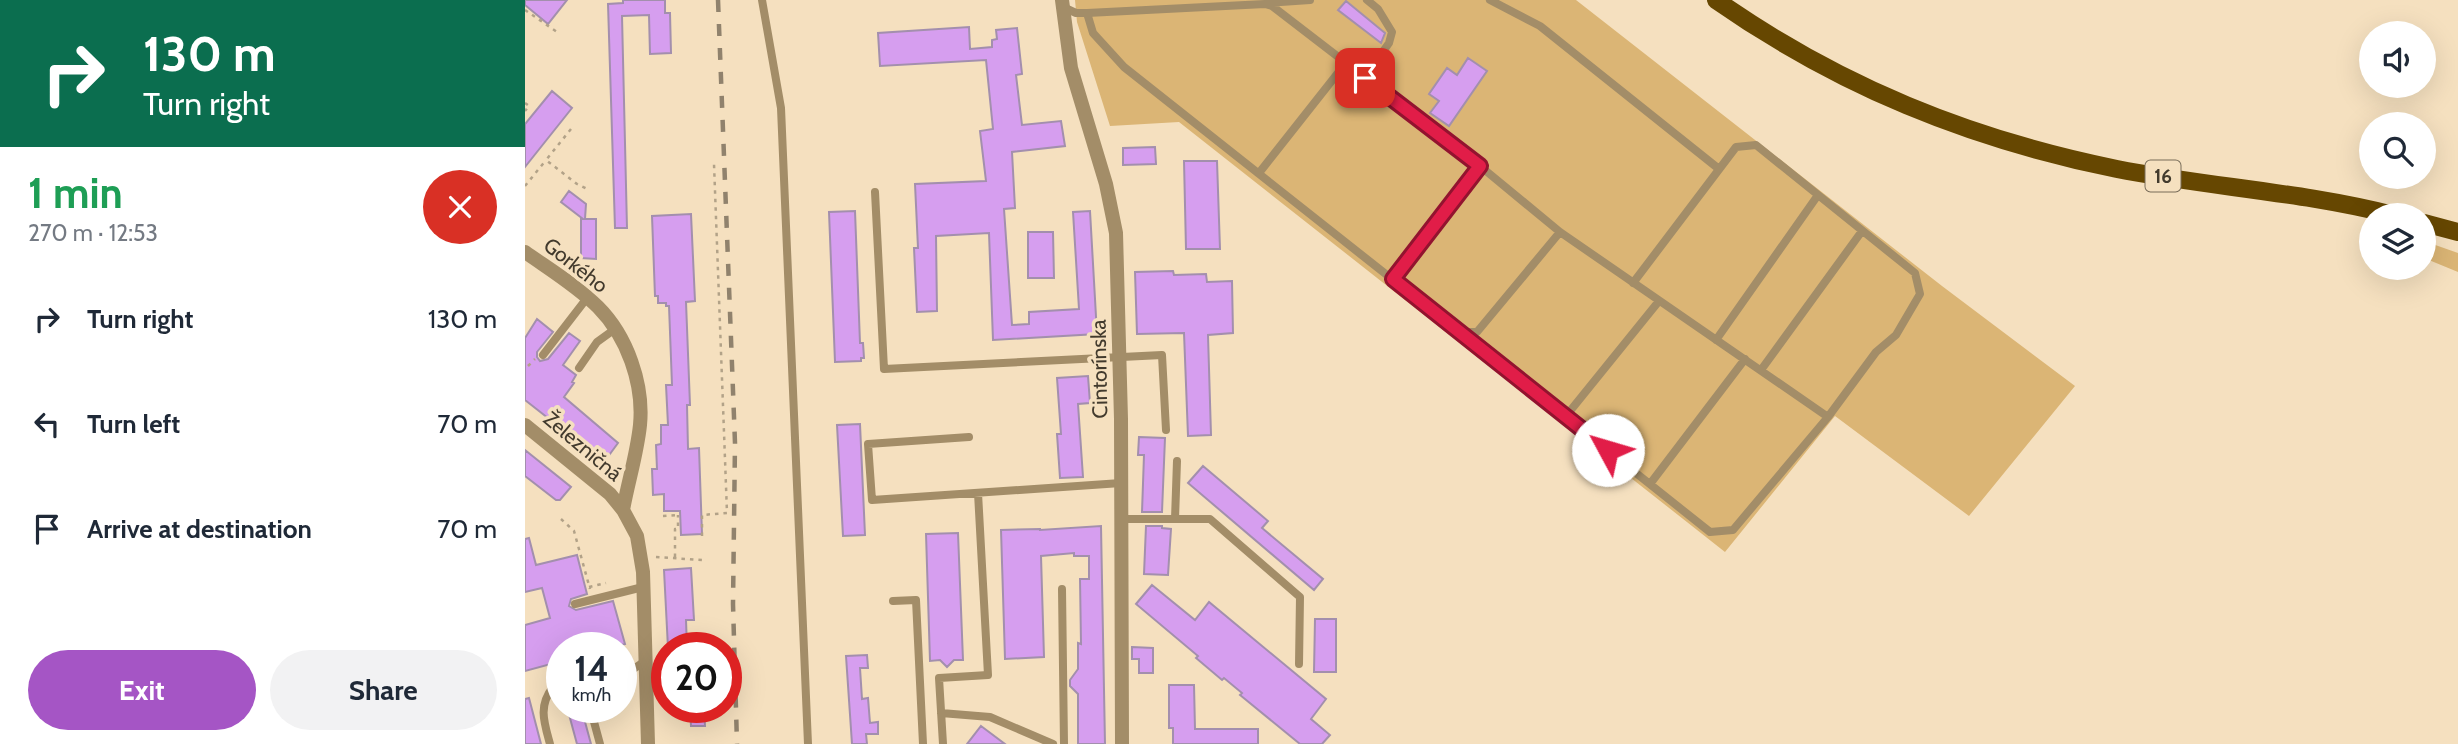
<!DOCTYPE html>
<html lang="en">
<head>
<meta charset="utf-8">
<style>
	:root { --surface:#fff; --page:#f2f2f3; --text:#1f2937; --muted:#747a83; --accent:#a555c5 }
	body { margin:0; font-family:Cabin,sans-serif; background:var(--page); color:var(--text); height:100vh; display:flex; flex-direction:column; font-size:26px; white-space:nowrap }
	* { box-sizing:border-box; margin:0 }
	p { font-size:23px; color:var(--muted) }
	.icon { flex:none; width:38px; height:38px; fill:none; stroke:currentColor; stroke-width:2; stroke-linecap:round; stroke-linejoin:round }
	.map { position:relative; flex:1; overflow:hidden }
	.panel { display:flex; flex-direction:column; background:var(--surface); width:525px }
	.panel>* { flex:none }
	.guide { background:#0b6e4f; color:#fff; overflow:hidden }
	.fabs { position:absolute; left:1834px; top:21px; display:grid; gap:14px }
	.fabs a { display:grid; place-items:center; width:77px; height:77px; border-radius:50%; background:var(--surface); box-shadow:0 7px 28px #0002; font-size:35px }
	.speed { position:absolute; left:21px; top:632px; display:flex; gap:14px; font-size:35px; font-weight:700; text-align:center }
	.speed>* { display:grid; place-content:center; width:91px; height:91px; border-radius:50%; background:var(--surface); box-shadow:0 7px 28px #0002; line-height:1 }
	.speed small { font-size:18px; font-weight:400 }
	.speed .limit { border:10px solid #d22; background:#fff; color:#111 }
	.pin { position:absolute; display:grid; place-items:center; width:60px; height:60px; color:#fff; margin:-30px; border-radius:14px; box-shadow:0 4px 10px #0006 }
	.me { position:absolute; width:77px; margin:-38px; rotate:309deg; stroke-linejoin:round; filter:drop-shadow(0 0 5px #0008) }
	.turn { display:flex; align-items:center; gap:24px; height:147px; padding:0 28px; font-size:32px }
	.turn .icon { width:91px; height:91px; stroke-width:2.5 }
	.turn b { display:block; font-size:49px; line-height:60px }
	.round { display:grid; place-items:center; flex:none; width:74px; height:74px; border-radius:37px; background:var(--page) }
	.head { display:flex; align-items:center; justify-content:space-between; height:119px; padding:0 28px }
	h1 { font-size:42px; font-weight:800; line-height:52px; color:#1e9e55 }
	.cta { display:flex; gap:14px; margin-top:auto; padding:14px 28px }
	.cta a { flex:1; height:80px; border-radius:42px; background:var(--accent); color:#fff; font-size:28px; font-weight:800; line-height:80px; text-align:center }
	.cta a+a { background:var(--page); color:var(--text) }
	ul { padding:0; list-style:none }
	li { display:flex; align-items:center; gap:21px; height:105px; padding:0 28px }
	li div { flex:1 }
	li b { display:block; font-size:26px }
	li em { font-style:normal }
	main { display:flex; flex:1; min-height:0 }
	.map>svg:first-child { display:block }
	.green { fill:#dbb575 }
	.building { fill:#d69eef; stroke:#a38fad; stroke-width:2 }
	.lines { fill:none; stroke-linecap:round; stroke-linejoin:round }
	.path { stroke:#b2a288; stroke-width:2.5; stroke-dasharray:3.5 5; stroke-linecap:butt }
	.lane { stroke:#a38d68; stroke-width:8 }
	.street { stroke:#a38d68; stroke-width:14 }
	.primary { stroke:#664701; stroke-width:18 }
	.rail { stroke:#90826d; stroke-width:4.5; stroke-dasharray:12 12; stroke-linecap:butt }
	.route-casing { stroke:#92132f; stroke-width:18 }
	.route { stroke:#e11d48; stroke-width:12 }
	.labels { text-anchor:middle; dominant-baseline:central; stroke-width:7; stroke-linejoin:round; paint-order:stroke }
	.shield { fill:#f5e0bf; stroke:#786c59; stroke-width:2 }
	.shield-label { font-size:19px; font-weight:bold; fill:#423a2d }
	.street-label { font-size:21px; fill:#423a2d; stroke:#f5e0bf }
</style>
</head>
<body>
<main>
<section class="panel">
<div class="guide">
<div class="turn"><svg class="icon" aria-label="right" viewBox="0 0 24 24"><path d="M7 20v-9h11M14 6l5 5-5 5"/></svg><div><b>130 m</b>Turn right</div></div>
</div>
<div class="head"><div><h1>1 min</h1><p>270 m · 12:53</p></div><a class="round" style="background:#d93025;color:#fff"><svg class="icon" aria-label="close" viewBox="0 0 24 24"><path d="M6 6l12 12M18 6L6 18"/></svg></a></div>
<ul>
<li><svg class="icon" aria-label="right" viewBox="0 0 24 24"><path d="M7 20v-9h11M14 6l5 5-5 5"/></svg><div><b>Turn right</b></div><em>130 m</em></li>
<li><svg class="icon" aria-label="left" viewBox="0 0 24 24"><path d="M17 20v-9H6M10 6l-5 5 5 5"/></svg><div><b>Turn left</b></div><em>70 m</em></li>
<li><svg class="icon" aria-label="arrive" viewBox="0 0 24 24"><path d="M6 21V4h12l-3 4 3 4H6"/></svg><div><b>Arrive at destination</b></div><em>70 m</em></li>
</ul>
<div class="cta"><a>Exit</a><a>Share</a></div>
</section>
<div class="map">
<svg width="1933" height="744" viewBox="0 0 1933 744">
	<rect width="100%" height="100%" fill="#f5e0bf"/>
	<path class="green" d="M 550,0 L 1051,0 L 1417,286 L 1550,386 L 1444,516 L 1310,416 L 1200,552 L 654,122 L 585,126 L 552,22 Z
		M 1899,241 L 1933,253 L 1933,272 L 1899,258 Z"/>
	<path class="building" d="M 0,0 L 42,0 L 23,24 L 0,5 Z
		M 98,0 L 140,0 L 140,13 L 145,13 L 146,53 L 125,54 L 124,15 L 97,16 L 102,228 L 90,228 L 83,4 L 98,3 Z
		M 821,1 L 860,33 L 856,43 L 813,10 Z
		M 444,27 L 445,49 L 467,47 L 467,40 L 472,39 L 471,30 L 492,28 L 497,74 L 491,75 L 497,125 L 536,121 L 540,146 L 487,152 L 490,208 L 479,209 L 487,325 L 504,324 L 504,312 L 554,309 L 548,212 L 565,211 L 572,334 L 468,340 L 464,233 L 411,236 L 412,311 L 392,312 L 389,248 L 393,248 L 390,184 L 461,181 L 455,131 L 468,129 L 461,60 L 355,66 L 353,33 Z
		M 943,58 L 962,71 L 924,126 L 905,113 L 914,101 L 904,94 L 922,68 L 932,75 Z
		M 27,91 L 47,108 L 0,167 L 0,124 Z
		M 630,147 L 631,164 L 598,165 L 598,148 Z
		M 659,161 L 692,161 L 695,249 L 661,249 Z
		M 44,191 L 61,204 L 60,219 L 71,219 L 71,259 L 56,258 L 56,219 L 58,219 L 36,202 Z
		M 330,211 L 335,343 L 338,343 L 339,358 L 336,358 L 336,361 L 310,362 L 304,212 Z
		M 166,214 L 170,301 L 161,302 L 165,405 L 162,405 L 163,449 L 174,448 L 177,534 L 156,535 L 155,511 L 139,511 L 139,494 L 128,495 L 127,469 L 132,469 L 131,445 L 136,444 L 136,425 L 143,425 L 141,385 L 147,385 L 144,306 L 141,306 L 141,303 L 133,303 L 133,296 L 130,296 L 127,216 Z
		M 503,232 L 528,232 L 529,278 L 503,278 Z
		M 648,271 L 649,275 L 681,274 L 682,282 L 707,281 L 708,333 L 683,335 L 686,435 L 663,436 L 659,333 L 612,334 L 610,272 Z
		M 12,319 L 28,332 L 12,352 L 12,357 L 15,361 L 23,359 L 44,333 L 55,341 L 38,365 L 51,375 L 47,382 L 49,383 L 39,397 L 93,443 L 79,462 L 0,400 L 0,338 Z
		M 563,376 L 565,403 L 553,404 L 558,477 L 535,478 L 532,434 L 536,434 L 532,378 Z
		M 335,424 L 340,535 L 318,536 L 312,425 Z
		M 614,437 L 640,438 L 637,512 L 617,512 L 619,455 L 613,455 Z
		M 0,450 L 46,487 L 35,500 L 31,500 L 0,476 Z
		M 678,466 L 743,521 L 737,528 L 798,579 L 789,590 L 663,483 Z
		M 576,526 L 580,744 L 553,744 L 553,694 L 545,686 L 545,680 L 553,669 L 553,643 L 556,644 L 555,579 L 564,579 L 564,556 L 549,556 L 549,553 L 516,556 L 519,657 L 480,659 L 476,530 L 515,529 L 515,530 Z
		M 621,526 L 637,526 L 637,528 L 646,529 L 643,575 L 619,574 Z
		M 433,533 L 438,660 L 429,660 L 422,667 L 415,660 L 405,661 L 401,534 Z
		M 4,538 L 11,565 L 52,555 L 62,594 L 46,599 L 44,606 L 51,610 L 88,601 L 100,644 L 86,648 L 37,648 L 37,661 L 0,671 L 0,625 L 25,618 L 17,588 L 0,592 L 0,539 Z
		M 166,568 L 169,620 L 161,620 L 162,648 L 143,648 L 139,570 Z
		M 627,585 L 670,620 L 684,602 L 801,699 L 786,719 L 805,735 L 797,744 L 775,744 L 715,695 L 717,693 L 699,678 L 697,680 L 671,658 L 673,656 L 611,604 Z
		M 790,619 L 811,619 L 811,672 L 789,672 Z
		M 607,647 L 628,648 L 628,673 L 614,673 L 614,659 L 607,659 Z
		M 342,655 L 343,668 L 335,668 L 337,699 L 343,698 L 345,723 L 353,722 L 353,734 L 341,734 L 342,744 L 327,744 L 321,656 Z
		M 644,685 L 669,685 L 670,729 L 733,729 L 733,744 L 648,744 L 648,728 L 644,728 Z
		M 4,698 L 16,744 L 0,744 L 0,699 Z
		M 42,707 L 56,707 L 66,744 L 52,744 Z
		M 165,707 L 179,707 L 180,726 L 166,726 Z
		M 456,726 L 480,744 L 442,744 Z"/>
	<g class="lines">
		<path class="path" d="M 0,10 L 35,34
			M 0,103 L 4,106 L 0,111
			M 46,129 L 21,160 L 52,184 L 64,190
			M 0,186 L 21,160
			M 3,366 L 10,359
			M 138,516 L 152,515
			M 36,519 L 49,531 L 65,589
			M 177,536 L 177,515 L 202,513 L 189,164
			M 131,557 L 177,560
			M 150,557 L 150,529 L 153,529 L 153,515
			M 64,587 L 81,583"/>
		<path class="lane" d="M 237,0 L 256,108 L 283,744
			M 965,0 L 1015,26 L 1194,169
			M 743,3 L 785,0
			M 538,7 L 551,13 L 562,13 L 740,4 L 747,6 L 955,166 L 1035,232 L 1303,417
			M 562,13 L 568,33 L 599,67 L 934,332 L 952,332 L 1035,232
			M 840,77 L 864,43 L 867,32 L 853,9 L 842,0
			M 734,173 L 820,64
			M 350,192 L 359,369 L 637,355 L 641,430
			M 868,279 L 955,166
			M 934,332 L 1185,532 L 1208,530 L 1303,417 L 1351,352 L 1371,335 L 1395,294 L 1390,273 L 1231,145 L 1211,147 L 1108,283
			M 1191,340 L 1293,195
			M 18,355 L 62,298
			M 54,368 L 72,342 L 90,329
			M 1236,370 L 1337,231
			M 1041,416 L 1134,301
			M 444,437 L 343,444 L 347,500 L 596,483
			M 1125,484 L 1220,359
			M 597,519 L 685,519 L 775,597 L 774,664
			M 650,519 L 652,461
			M 537,589 L 539,744
			M 368,601 L 391,600 L 398,744
			M 50,604 L 118,587
			M 96,672 L 107,670 L 120,661
			M 65,707 L 75,744
			M 416,713 L 465,717 L 528,744
			M 25,744 C 19,722 13,706 28,687 L 37,684
			M 418,744 L 414,678 L 463,675 L 453,493"/>
		<path class="street" d="M 537,0 L 546,68 L 581,184 L 591,233 L 596,419 L 597,744
			M 0,252 C 24,269 52,286 73,307 C 102,336 119,384 115,425 C 112,454 103,482 98,510
			M 0,425 L 85,494 L 98,510 L 112,536 L 118,572 L 123,744"/>
		<path class="primary" d="M 1191,0 C 1314,86 1444,139 1592,169 C 1684,187 1778,192 1868,215
			M 1899,223 L 1933,232"/>
		<path class="rail" d="M 193,0 L 210,443 L 208,604 L 212,744"/>
	</g>
	<g class="lines">
		<defs>
			<path id="route" d="M 840,78 L 955,166 L 868,279 L 1083,450"/>
		</defs>
		<use href="#route" class="route-casing"/>
		<use href="#route" class="route"/>
	</g>
	<g class="labels">
		<rect class="shield" x="1620.5" y="160.5" width="35" height="31" rx="5"/>
		<g class="shield-label">
			<text x="1638" y="176">16</text>
		</g>
		<g class="street-label">
			<text transform="translate(51 265) rotate(38)">Gorkého</text>
			<text transform="translate(574 369) rotate(-91)">Cintorínska</text>
			<text transform="translate(58 446) rotate(40)">Železničná</text>
		</g>
	</g>
</svg>
<div class="fabs">
<a><svg class="icon" aria-label="sound" viewBox="0 0 24 24"><path d="M4 9h4l5-4v14l-5-4H4zM17 9q2 3 0 6"/></svg></a>
<a><svg class="icon" aria-label="search" viewBox="0 0 24 24"><circle cx="10" cy="10" r="6"/><path d="M15 15l6 6"/></svg></a>
<a><svg class="icon" aria-label="layers" viewBox="0 0 24 24"><path d="M12 4l9 5-9 5-9-5zM3 14l9 5 9-5"/></svg></a>
</div>
<div class="speed"><div>14<small>km/h</small></div><div class="limit">20</div></div>
<div class="pin" style="left:840px;top:78px;background:#d93025"><svg class="icon" aria-label="arrive" viewBox="0 0 24 24"><path d="M6 21V4h12l-3 4 3 4H6"/></svg></div>
<svg class="me" style="left:1083px;top:450px" viewBox="-20 -20 40 40"><circle r="19" fill="#fff"/><path d="M0-13L10 11 0 6-10 11z" fill="#e11d48"/></svg>
</div>
</main>
</body>
</html>
